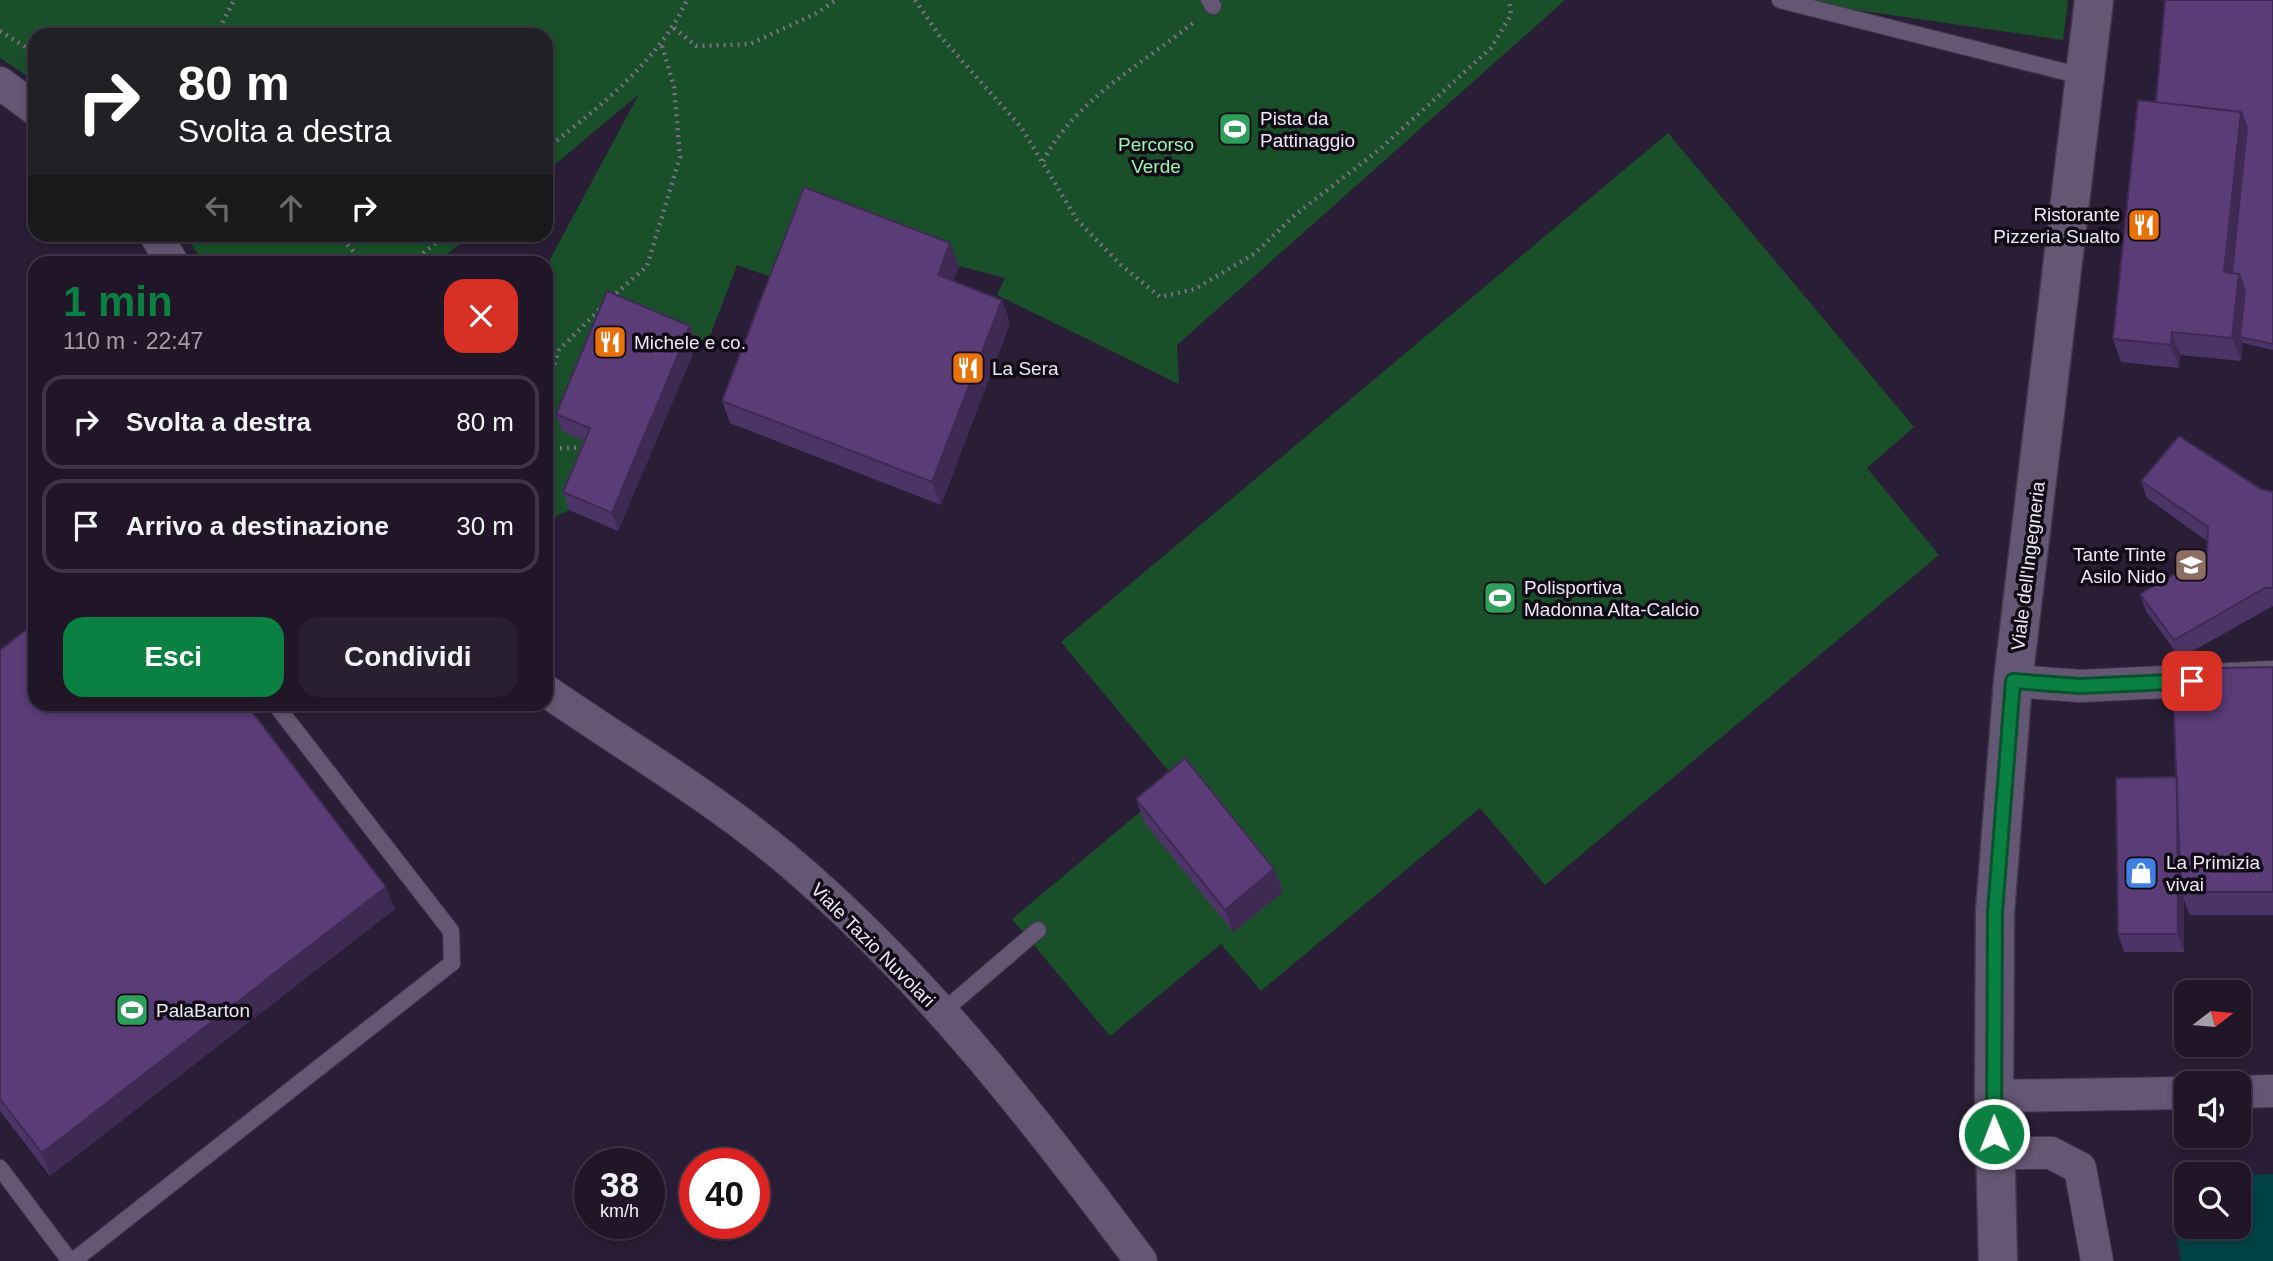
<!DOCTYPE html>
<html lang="it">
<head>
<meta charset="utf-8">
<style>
	:root { --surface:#201628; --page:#281f30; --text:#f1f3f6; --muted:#a29fa8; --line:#3d3545; --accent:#0b8043 }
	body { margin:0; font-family:Arial,sans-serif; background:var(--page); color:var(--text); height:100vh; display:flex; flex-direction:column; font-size:26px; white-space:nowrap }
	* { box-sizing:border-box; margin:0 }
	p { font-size:23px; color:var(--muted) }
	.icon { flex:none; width:38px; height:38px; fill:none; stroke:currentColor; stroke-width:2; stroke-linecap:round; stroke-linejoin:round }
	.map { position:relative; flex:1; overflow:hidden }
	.drawer { position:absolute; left:28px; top:256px; width:525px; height:455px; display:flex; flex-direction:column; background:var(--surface); border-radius:21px; box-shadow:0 4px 10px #0003,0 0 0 2px var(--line) }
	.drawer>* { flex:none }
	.top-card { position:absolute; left:28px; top:28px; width:525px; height:214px; border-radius:21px; box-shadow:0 4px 10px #0003,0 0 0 2px var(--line); background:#202124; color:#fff; overflow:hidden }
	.needle { width:46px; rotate:74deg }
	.controls { position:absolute; left:2174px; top:980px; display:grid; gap:14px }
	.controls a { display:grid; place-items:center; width:77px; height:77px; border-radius:14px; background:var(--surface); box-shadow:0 4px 10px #0003,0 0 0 2px var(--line); font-size:35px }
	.speed { position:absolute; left:574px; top:1148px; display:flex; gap:14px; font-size:35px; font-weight:700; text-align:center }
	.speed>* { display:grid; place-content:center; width:91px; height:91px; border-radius:50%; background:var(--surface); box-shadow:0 4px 10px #0003,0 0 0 2px var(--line); line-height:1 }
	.speed small { font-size:18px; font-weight:400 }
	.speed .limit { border:10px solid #d22; background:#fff; color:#111 }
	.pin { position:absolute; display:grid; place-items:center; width:60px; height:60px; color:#fff; margin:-30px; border-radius:14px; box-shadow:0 4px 10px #0006 }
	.me { position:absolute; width:77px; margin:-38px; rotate:359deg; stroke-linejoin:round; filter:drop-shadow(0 0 5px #0008) }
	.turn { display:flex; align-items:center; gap:24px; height:147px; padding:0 35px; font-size:32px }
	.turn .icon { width:91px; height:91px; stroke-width:2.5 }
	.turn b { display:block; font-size:49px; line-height:60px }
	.lanes { display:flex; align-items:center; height:66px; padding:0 35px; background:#0003; justify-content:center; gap:35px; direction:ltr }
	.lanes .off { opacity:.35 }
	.round { display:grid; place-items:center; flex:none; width:74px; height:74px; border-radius:21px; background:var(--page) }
	.head { display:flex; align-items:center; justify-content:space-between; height:119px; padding:0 35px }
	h1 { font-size:42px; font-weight:700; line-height:52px; color:var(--accent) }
	.action { display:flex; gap:14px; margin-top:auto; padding:14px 35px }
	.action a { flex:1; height:80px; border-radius:21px; background:var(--accent); color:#fff; font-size:28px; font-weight:700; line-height:80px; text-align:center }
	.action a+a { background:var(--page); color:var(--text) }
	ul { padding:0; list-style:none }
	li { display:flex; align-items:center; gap:21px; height:94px; margin:0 14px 10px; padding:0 21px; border:4px solid var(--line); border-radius:21px }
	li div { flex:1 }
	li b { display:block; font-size:26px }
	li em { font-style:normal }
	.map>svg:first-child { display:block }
	.green { fill:#19502a }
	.water { fill:#004345 }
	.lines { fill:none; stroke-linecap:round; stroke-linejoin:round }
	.service-casing { stroke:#43384d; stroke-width:18 }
	.minor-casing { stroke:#43384d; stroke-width:34 }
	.tertiary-casing { stroke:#43384d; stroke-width:41 }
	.path { stroke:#786e82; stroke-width:4.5; stroke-dasharray:2 5; stroke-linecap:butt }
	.service { stroke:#645773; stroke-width:16 }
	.minor { stroke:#645773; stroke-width:32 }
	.tertiary { stroke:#645773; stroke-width:38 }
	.wall { fill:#4d3466 }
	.shaded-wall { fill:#3f2a53 }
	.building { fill:#5a3c77; stroke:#3f2a53; stroke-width:2 }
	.route-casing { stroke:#07532c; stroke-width:18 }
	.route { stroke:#0b8043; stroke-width:12 }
	.labels { text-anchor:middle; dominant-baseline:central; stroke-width:7; stroke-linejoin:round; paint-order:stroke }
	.poi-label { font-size:19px; fill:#eee7f7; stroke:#100b15; text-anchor:start }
	.park-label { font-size:19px; fill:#9bf6b1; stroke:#100b15 }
	.street-label { font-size:19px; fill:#eee7f7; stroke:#100b15 }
</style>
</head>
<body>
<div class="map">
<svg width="2273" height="1261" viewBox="0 0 2273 1261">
	<rect width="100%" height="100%" fill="#2a1e36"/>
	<path class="green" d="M 0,0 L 1565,0 L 1177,345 L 1179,384 L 997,295 L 1005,278 L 959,266 L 785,282 L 737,265 L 708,341 L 697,344 L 609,301 L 596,446 L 569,510 L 546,521 L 546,267 L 639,94 L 546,172 L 546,35 L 35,35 L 35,81 L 0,58 Z
		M 1788,0 L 2068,0 L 2063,40 Z
		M 1668,133 L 1914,427 L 1867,468 L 1939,555 L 1545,885 L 1480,808 L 1261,991 L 1221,944 L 1110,1036 L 1012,919 L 1177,781 L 1061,642 Z
		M 185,235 L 471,235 L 437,262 L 203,262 Z"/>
	<path class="water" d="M 2273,1174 L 2273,1261 L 2181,1261 L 2173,1212 L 2186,1199 L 2186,1227 L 2238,1227 L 2238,1176 Z"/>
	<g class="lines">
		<defs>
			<path id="service" d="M 1209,0 L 1213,6
				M 1780,0 L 2085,77
				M 941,1013 L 1038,930
				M 0,1168 L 70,1261
				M 73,1261 L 452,963 L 451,931 L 275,704"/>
			<path id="minor" d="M 0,83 L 35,109
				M 155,234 L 172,262
				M 2013,681 L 2080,686 L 2273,677
				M 546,691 C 626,746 711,796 785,858 C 922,973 1034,1118 1141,1261
				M 2238,1092 L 2273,1091
				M 1994,1096 L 2186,1093
				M 1994,1153 L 2051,1153 L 2080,1168 L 2097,1261"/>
			<path id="tertiary" d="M 1998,1261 L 1994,1096 L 1995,912 L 2013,681 L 2094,0"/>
		</defs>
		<use href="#service" class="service-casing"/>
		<use href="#minor" class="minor-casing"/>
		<use href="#tertiary" class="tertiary-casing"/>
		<path class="path" d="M 915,0 L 939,35 L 1021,127 L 1077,220 L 1121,265 L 1160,297 L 1195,289 L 1254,254 L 1295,215 L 1380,149 L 1491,48 L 1511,15 L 1509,0
			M 674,28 L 696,46 L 750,44 L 815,14 L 836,0
			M 0,31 L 35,53
			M 216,35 L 234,0
			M 546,149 C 599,107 658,62 687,0
			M 1043,161 C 1077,98 1140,66 1194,22
			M 338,234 L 363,262
			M 412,262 L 447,234
			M 611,298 L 647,266 L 680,157 L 674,87 L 661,42
			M 546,391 L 559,350 L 602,307
			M 546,449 L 587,447"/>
		<use href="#service" class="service"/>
		<use href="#minor" class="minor"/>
		<use href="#tertiary" class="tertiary"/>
	</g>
	<path class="wall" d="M 2273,0 L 2273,350 L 2243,343 L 2241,361 L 2180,355 L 2179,368 L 2121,362 L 2113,339 L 2156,102 Z
		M 950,243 L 959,266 L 953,281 L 1002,300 L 1010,323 L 941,505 L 730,423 L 722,401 Z
		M 697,344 L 618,531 L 569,510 L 563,492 L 584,441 L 562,431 L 556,414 Z
		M 2141,481 L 2261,489 L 2273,492 L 2273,606 L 2180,658 L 2146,611 L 2140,594 L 2207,555 L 2207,541 L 2147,498 Z
		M 0,650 L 395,909 L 50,1176 L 0,1111 Z
		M 2273,667 L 2273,915 L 2190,915 L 2184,900 L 2184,952 L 2124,952 L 2118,934 L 2177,777 Z
		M 1136,799 L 1274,869 L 1283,892 L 1233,932 L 1144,822 Z"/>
	<path class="shaded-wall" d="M 2241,112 L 2250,135 L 2230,289 L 2224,272 Z
		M 950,243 L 959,266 L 946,298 L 938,275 Z
		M 2239,274 L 2248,297 L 2240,337 L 2243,343 L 2241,361 L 2232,338 Z
		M 1002,300 L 1010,323 L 941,505 L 932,482 Z
		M 690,326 L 697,344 L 618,531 L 612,513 Z
		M 2172,332 L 2180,355 L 2179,368 L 2171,345 Z
		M 2177,777 L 2181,892 L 2184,900 L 2184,952 L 2178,934 Z
		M 1274,869 L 1283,892 L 1233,932 L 1225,910 Z
		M 386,887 L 395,909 L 50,1176 L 42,1153 Z"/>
	<path class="building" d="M 2165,0 L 2273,0 L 2273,344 L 2240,337 L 2245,291 L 2239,274 L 2232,273 L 2247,128 L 2241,112 L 2156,102 Z
		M 2138,100 L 2241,112 L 2224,272 L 2239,274 L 2232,338 L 2172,332 L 2171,345 L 2113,339 Z
		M 804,187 L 950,243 L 938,275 L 1002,300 L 932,482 L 722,401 Z
		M 607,291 L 690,326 L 612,513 L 563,492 L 590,428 L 556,414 Z
		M 2179,436 L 2261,489 L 2273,492 L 2273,588 L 2265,588 L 2174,640 L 2140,594 L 2207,555 L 2208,527 L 2141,481 Z
		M 35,623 L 35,704 L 246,704 L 386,887 L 42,1153 L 0,1099 L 0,650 Z
		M 2273,667 L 2273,892 L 2181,892 L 2172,669 Z
		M 1185,758 L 1274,869 L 1225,910 L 1136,799 Z
		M 2177,777 L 2178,934 L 2118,934 L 2116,778 Z"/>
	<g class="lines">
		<defs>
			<path id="route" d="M 1994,1134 L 1995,912 L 2013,681 L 2080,686 L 2192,681"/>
		</defs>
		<use href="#route" class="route-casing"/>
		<use href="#route" class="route"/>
	</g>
	<defs>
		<symbol id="stadium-square" viewBox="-11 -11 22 22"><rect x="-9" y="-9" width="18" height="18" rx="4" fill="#2e9e5b" stroke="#100b15"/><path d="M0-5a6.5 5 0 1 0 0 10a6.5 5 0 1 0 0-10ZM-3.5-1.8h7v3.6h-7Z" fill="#fff"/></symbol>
		<symbol id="restaurant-square" viewBox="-11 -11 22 22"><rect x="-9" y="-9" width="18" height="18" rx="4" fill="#e8710a" stroke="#100b15"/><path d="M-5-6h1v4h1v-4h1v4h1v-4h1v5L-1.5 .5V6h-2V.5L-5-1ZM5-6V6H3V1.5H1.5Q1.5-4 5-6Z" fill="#fff"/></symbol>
		<symbol id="school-square" viewBox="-11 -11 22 22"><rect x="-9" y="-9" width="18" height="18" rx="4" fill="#8d6e63" stroke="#100b15"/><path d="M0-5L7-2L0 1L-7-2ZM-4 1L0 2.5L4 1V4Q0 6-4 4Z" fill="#fff"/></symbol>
		<symbol id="shop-square" viewBox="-11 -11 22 22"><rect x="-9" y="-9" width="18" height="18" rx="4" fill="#3f7fe0" stroke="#100b15"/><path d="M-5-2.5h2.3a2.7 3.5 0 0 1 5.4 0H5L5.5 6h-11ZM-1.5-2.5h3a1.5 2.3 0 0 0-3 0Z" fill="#fff"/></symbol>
	</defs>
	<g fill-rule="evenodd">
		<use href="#stadium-square" x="1216" y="110" width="38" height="38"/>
		<use href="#restaurant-square" x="2125" y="206" width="38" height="38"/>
		<use href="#restaurant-square" x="591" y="323" width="38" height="38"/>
		<use href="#restaurant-square" x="949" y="349" width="38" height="38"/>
		<use href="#school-square" x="2172" y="546" width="38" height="38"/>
		<use href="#stadium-square" x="1481" y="579" width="38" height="38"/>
		<use href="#shop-square" x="2122" y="854" width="38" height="38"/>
		<use href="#stadium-square" x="113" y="991" width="38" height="38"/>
	</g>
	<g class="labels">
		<g class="poi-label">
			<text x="1260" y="118">Pista da<tspan x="1260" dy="22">Pattinaggio</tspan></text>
			<text x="2120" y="214" text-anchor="end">Ristorante<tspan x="2120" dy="22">Pizzeria Sualto</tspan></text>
			<text x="634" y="342">Michele e co.</text>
			<text x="992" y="368">La Sera</text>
			<text x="2166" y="554" text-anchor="end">Tante Tinte<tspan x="2166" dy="22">Asilo Nido</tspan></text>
			<text x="1524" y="587">Polisportiva<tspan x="1524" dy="22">Madonna Alta-Calcio</tspan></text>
			<text x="2166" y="862">La Primizia<tspan x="2166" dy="22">vivai</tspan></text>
			<text x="156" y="1010">PalaBarton</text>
		</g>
		<g class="park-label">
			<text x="1156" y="144">Percorso<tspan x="1156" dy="22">Verde</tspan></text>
		</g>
		<g class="street-label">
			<text transform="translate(2028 566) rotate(-83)">Viale dell'Ingegneria</text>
			<text transform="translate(873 945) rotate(45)">Viale Tazio Nuvolari</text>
		</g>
	</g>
</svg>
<div class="controls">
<a><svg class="needle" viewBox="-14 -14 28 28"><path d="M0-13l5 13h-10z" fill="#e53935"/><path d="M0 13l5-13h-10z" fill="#a29fa8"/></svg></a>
<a><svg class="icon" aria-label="sound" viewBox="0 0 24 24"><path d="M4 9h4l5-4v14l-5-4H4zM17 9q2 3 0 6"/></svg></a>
<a><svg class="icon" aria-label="search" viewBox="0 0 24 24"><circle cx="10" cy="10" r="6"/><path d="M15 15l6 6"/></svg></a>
</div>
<div class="speed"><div>38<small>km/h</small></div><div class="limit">40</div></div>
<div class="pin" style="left:2192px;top:681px;background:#d93025"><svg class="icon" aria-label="arrive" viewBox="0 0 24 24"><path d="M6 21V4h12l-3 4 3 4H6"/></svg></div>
<svg class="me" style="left:1994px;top:1134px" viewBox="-20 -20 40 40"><circle r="17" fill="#0b8043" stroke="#fff" stroke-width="3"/><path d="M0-11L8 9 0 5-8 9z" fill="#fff"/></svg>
<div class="top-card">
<div class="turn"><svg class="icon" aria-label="right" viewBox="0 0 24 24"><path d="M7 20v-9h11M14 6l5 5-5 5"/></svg><div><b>80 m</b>Svolta a destra</div></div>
<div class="lanes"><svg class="icon off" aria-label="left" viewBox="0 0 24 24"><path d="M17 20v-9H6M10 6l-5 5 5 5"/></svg><svg class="icon off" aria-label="ahead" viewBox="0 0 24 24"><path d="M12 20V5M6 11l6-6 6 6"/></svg><svg class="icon" aria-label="right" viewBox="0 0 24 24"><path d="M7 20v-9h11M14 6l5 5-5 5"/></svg></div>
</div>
<section class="drawer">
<div class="head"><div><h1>1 min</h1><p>110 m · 22:47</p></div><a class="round" style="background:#d93025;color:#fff"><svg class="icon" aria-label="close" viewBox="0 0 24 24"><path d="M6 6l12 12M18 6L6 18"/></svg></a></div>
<ul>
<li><svg class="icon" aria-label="right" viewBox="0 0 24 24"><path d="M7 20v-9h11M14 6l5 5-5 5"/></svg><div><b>Svolta a destra</b></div><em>80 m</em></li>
<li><svg class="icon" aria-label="arrive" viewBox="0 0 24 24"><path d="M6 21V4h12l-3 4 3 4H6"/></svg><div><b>Arrivo a destinazione</b></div><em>30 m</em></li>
</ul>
<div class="action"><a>Esci</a><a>Condividi</a></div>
</section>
</div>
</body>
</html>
